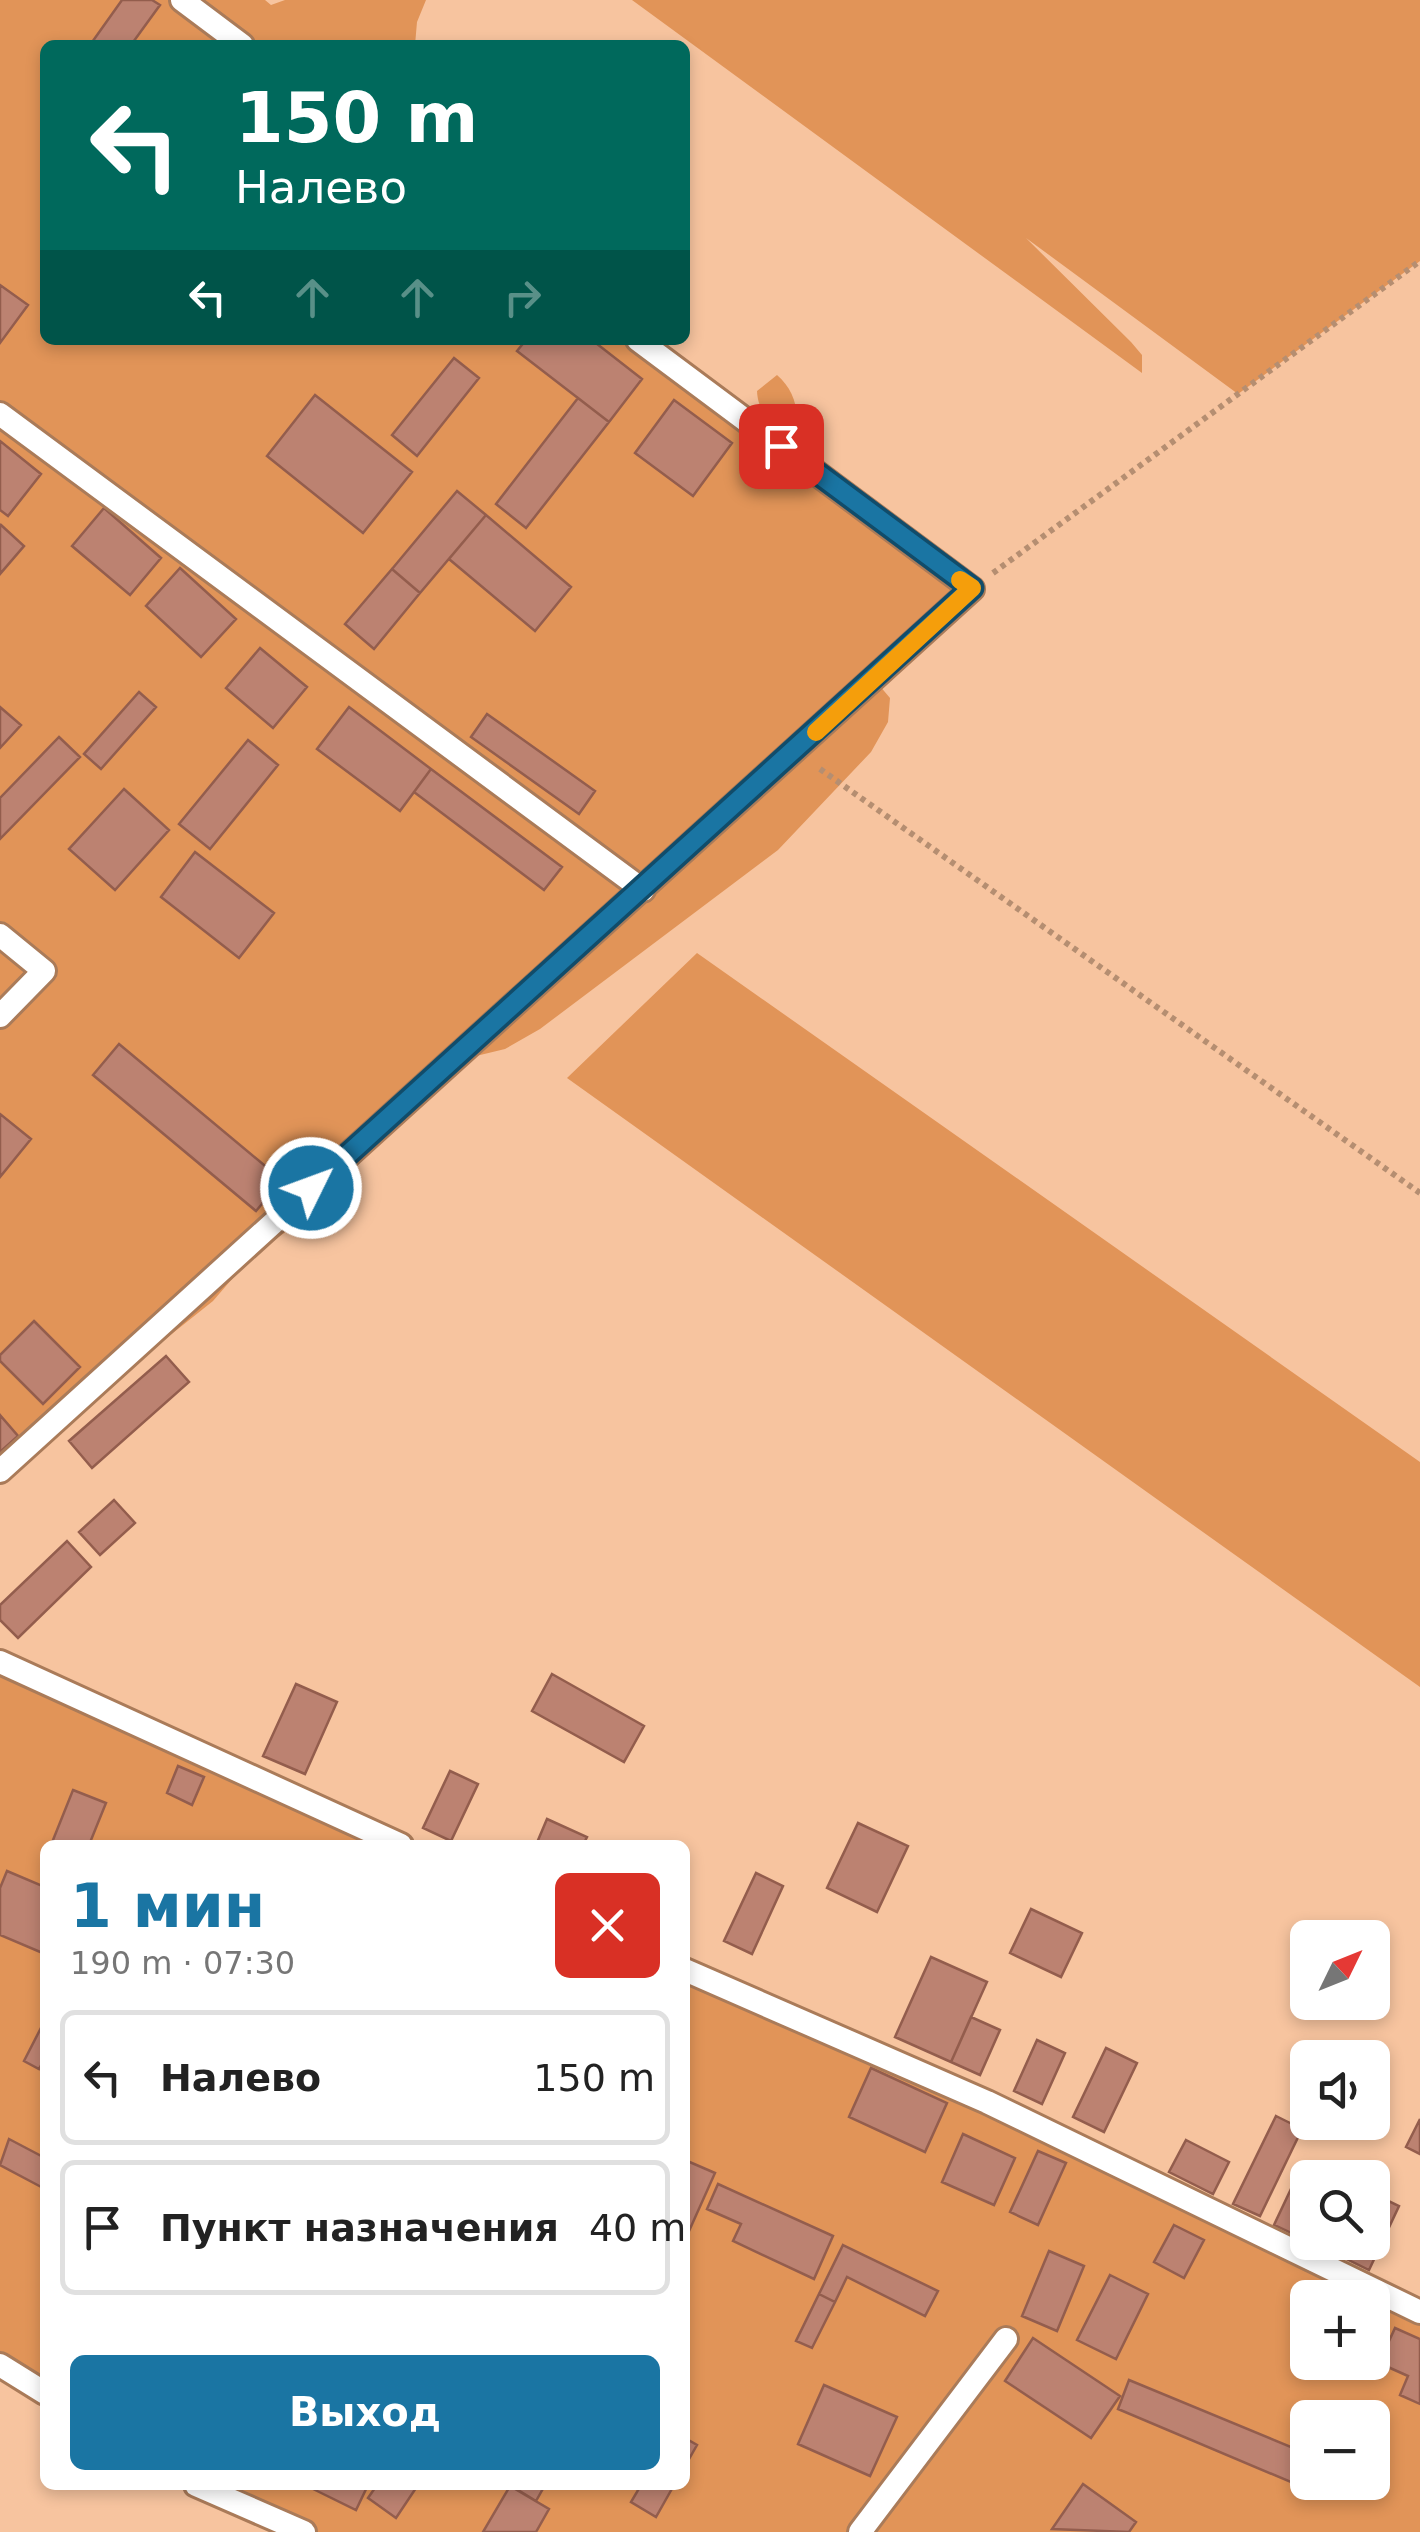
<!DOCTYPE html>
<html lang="ru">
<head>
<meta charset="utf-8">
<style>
	:root { --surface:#fff; --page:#f2f2f2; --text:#222; --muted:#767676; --line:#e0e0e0; --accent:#1a75a3 }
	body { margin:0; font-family:"DejaVu Sans",sans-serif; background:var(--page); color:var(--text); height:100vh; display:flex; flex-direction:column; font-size:38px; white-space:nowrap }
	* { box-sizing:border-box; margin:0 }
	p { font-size:32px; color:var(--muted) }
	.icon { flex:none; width:55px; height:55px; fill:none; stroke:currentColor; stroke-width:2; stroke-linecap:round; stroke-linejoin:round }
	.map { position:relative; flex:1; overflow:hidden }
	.drawer { position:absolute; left:40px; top:1840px; width:650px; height:650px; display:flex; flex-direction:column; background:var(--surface); border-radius:15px; box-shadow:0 5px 15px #0003 }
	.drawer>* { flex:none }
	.hud { position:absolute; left:40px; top:40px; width:650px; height:305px; border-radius:15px; box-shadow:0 5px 15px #0003; background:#00695c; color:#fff; overflow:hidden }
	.needle { width:65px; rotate:47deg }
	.controls { position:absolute; left:1290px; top:1920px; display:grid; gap:20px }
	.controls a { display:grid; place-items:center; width:100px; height:100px; border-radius:15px; background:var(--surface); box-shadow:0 5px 15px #0003; font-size:50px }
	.pin { position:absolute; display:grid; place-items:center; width:85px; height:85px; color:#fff; margin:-42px; border-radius:20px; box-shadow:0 5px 15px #0006 }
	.me { position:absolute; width:110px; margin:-55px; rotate:48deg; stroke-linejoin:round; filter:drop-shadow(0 0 8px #0008) }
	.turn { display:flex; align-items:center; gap:35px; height:210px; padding:0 30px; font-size:45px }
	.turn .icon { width:130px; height:130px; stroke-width:2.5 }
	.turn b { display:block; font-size:70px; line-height:85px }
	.lanes { display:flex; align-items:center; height:95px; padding:0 30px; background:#0003; justify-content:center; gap:50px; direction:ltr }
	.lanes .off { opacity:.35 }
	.round { display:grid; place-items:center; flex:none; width:105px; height:105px; border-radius:15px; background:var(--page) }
	.summary { display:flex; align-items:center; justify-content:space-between; height:170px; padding:0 30px }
	h1 { font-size:60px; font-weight:700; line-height:75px; color:var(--accent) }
	.primary-button { display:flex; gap:20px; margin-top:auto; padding:20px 30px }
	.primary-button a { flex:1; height:115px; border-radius:15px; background:var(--accent); color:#fff; font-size:40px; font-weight:700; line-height:115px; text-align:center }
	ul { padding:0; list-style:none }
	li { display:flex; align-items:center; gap:30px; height:135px; margin:0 20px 15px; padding:0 10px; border:5px solid var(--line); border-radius:15px }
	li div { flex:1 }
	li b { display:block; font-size:38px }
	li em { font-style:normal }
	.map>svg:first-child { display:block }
	.green { fill:#e19458; fill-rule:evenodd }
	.building { fill:#bc8271; stroke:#935d4d; stroke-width:2.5 }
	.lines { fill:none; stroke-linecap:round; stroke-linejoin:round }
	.lane-casing { stroke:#aa7b59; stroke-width:28 }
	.path { stroke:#b58e71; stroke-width:6; stroke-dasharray:5 5; stroke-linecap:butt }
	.lane { stroke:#fff; stroke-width:22 }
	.route-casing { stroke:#114c6a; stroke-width:25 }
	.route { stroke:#1a75a3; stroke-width:18 }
	.slow { stroke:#f59e0b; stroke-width:18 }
</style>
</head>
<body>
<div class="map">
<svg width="1420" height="2532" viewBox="0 0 1420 2532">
	<rect width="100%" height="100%" fill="#f7c49f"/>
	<path class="green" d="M 0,0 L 265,0 L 271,5 L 285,0 L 426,0 L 417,22 L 415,45 L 45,45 L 45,340 L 638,340 L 972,589 L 879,685 L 890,698 L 888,722 L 871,752 L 778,850 L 540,1029 L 505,1049 L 476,1056 L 468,1046 L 287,1231 L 251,1257 L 213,1301 L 0,1471 Z
		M 632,0 L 1420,0 L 1420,261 L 1238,394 L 1026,238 L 1131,342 L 1142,355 L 1142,373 Z
		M 777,375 C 792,388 799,406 796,426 L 786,429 C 769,419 758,412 757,391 Z
		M 697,953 L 1420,1462 L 1420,1687 L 567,1078 Z
		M 0,1662 L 401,1845 L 45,1845 L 45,2393 L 0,2365 Z
		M 685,1970 L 1420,2312 L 1420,2532 L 304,2532 L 196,2485 L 685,2485 ZM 1308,2298 L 1372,2298 L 1372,2362 L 1308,2362 ZM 1308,2418 L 1372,2418 L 1372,2482 L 1308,2482 Z"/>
	<path class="building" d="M 122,0 L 152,0 L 160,5 L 131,45 L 90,45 Z
		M 0,285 L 28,305 L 0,343 Z
		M 526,340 L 592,340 L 642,379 L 609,422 L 517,351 Z
		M 454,358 L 479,378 L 417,456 L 392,435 Z
		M 315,395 L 412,472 L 363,533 L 267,456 Z
		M 578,398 L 609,422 L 526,528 L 496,504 Z
		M 674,400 L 732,443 L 693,496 L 635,453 Z
		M 0,441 L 41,474 L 8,516 L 0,510 Z
		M 457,491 L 486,515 L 420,593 L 392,569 Z
		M 104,508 L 161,558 L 130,595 L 72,546 Z
		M 486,515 L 571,587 L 535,631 L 449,559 Z
		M 1,525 L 24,546 L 0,574 L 0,527 Z
		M 180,568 L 236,619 L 201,657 L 146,606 Z
		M 392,569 L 420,593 L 374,649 L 345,624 Z
		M 260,648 L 307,687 L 273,728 L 226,688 Z
		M 139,692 L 156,707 L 101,769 L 84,754 Z
		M 0,707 L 21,725 L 0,748 Z
		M 349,707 L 431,769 L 400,811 L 317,749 Z
		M 487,714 L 595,791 L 579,814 L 471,737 Z
		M 59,737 L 80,757 L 0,839 L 0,798 Z
		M 248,740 L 278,765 L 210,849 L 179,824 Z
		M 431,769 L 562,867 L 544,890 L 414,792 Z
		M 124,789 L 169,830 L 115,890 L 69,849 Z
		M 195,852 L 274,913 L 239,958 L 161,897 Z
		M 119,1044 L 282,1180 L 256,1211 L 93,1075 Z
		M 0,1114 L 31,1139 L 0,1177 Z
		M 34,1321 L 80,1367 L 43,1404 L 0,1361 L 0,1355 Z
		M 166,1356 L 189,1382 L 92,1468 L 69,1441 Z
		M 0,1415 L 18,1436 L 0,1452 Z
		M 114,1500 L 135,1523 L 100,1555 L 79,1532 Z
		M 67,1541 L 91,1567 L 18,1638 L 0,1620 L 0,1605 Z
		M 552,1674 L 644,1726 L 624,1762 L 532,1711 Z
		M 296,1684 L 337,1702 L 305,1774 L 263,1756 Z
		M 178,1766 L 204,1777 L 192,1805 L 167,1793 Z
		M 450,1771 L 478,1784 L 451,1841 L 423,1828 Z
		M 73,1790 L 106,1803 L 89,1845 L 51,1845 Z
		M 547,1819 L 587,1837 L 583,1845 L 536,1845 Z
		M 858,1823 L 908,1846 L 877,1912 L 827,1888 Z
		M 7,1871 L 45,1887 L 45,1954 L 0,1935 L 0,1888 Z
		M 756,1873 L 783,1886 L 752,1954 L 724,1941 Z
		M 1031,1909 L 1082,1933 L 1061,1977 L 1010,1953 Z
		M 931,1957 L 987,1982 L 951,2062 L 895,2037 Z
		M 971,2017 L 1000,2030 L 980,2075 L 951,2062 Z
		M 45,2020 L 45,2058 L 39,2069 L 24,2061 Z
		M 1037,2040 L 1065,2053 L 1042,2104 L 1014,2091 Z
		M 1106,2048 L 1137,2063 L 1104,2132 L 1073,2117 Z
		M 871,2068 L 947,2103 L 925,2152 L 849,2117 Z
		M 1276,2116 L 1302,2129 L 1260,2216 L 1233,2204 Z
		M 1420,2119 L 1420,2154 L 1406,2147 Z
		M 963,2134 L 1015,2158 L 994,2205 L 942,2182 Z
		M 9,2139 L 45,2158 L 45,2189 L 0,2165 Z
		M 1186,2140 L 1229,2162 L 1213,2194 L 1169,2172 Z
		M 1038,2151 L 1066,2163 L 1038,2225 L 1010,2212 Z
		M 685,2160 L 715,2173 L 685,2240 Z
		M 1299,2172 L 1312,2178 L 1308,2178 L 1308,2241 L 1274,2225 Z
		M 718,2184 L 833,2236 L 814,2279 L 733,2241 L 741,2224 L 707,2209 Z
		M 1372,2193 L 1399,2206 L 1369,2270 L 1312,2242 L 1372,2242 Z
		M 1174,2225 L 1204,2240 L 1184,2278 L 1154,2262 Z
		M 843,2245 L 938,2291 L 925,2316 L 847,2277 L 835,2302 L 819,2294 Z
		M 1049,2251 L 1084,2266 L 1057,2331 L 1022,2316 Z
		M 1110,2275 L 1148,2294 L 1116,2359 L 1077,2340 Z
		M 819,2294 L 835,2302 L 812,2348 L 796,2341 Z
		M 1395,2328 L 1420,2339 L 1420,2404 L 1400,2395 L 1408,2376 L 1379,2363 Z
		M 1033,2338 L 1120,2396 L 1091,2438 L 1005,2381 Z
		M 1129,2380 L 1308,2454 L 1305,2488 L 1118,2409 Z
		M 824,2385 L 897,2417 L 870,2476 L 798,2444 Z
		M 685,2438 L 697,2445 L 685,2466 Z
		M 1083,2484 L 1136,2522 L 1129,2532 L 1052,2529 Z
		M 305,2485 L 368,2485 L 356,2510 Z
		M 377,2485 L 418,2485 L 396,2518 L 368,2498 Z
		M 510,2485 L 545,2485 L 536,2501 Z
		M 641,2485 L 674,2485 L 656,2517 L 631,2502 Z
		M 510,2486 L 549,2509 L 536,2532 L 483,2532 Z"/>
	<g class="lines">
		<defs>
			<path id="lane" d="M 182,0 L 242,45
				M 0,414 L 643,890
				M 0,935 L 44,971 L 0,1016
				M 0,1471 L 972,589 L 638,340
				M 0,1662 L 401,1845
				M 685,1970 L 987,2102 L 1420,2312
				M 0,2365 L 45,2393
				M 196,2485 L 304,2532
				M 860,2532 L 1006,2339"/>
		</defs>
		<use href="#lane" class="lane-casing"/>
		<path class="path" d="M 993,573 L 1420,261
			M 820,769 L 1420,1193"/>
		<use href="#lane" class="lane"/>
	</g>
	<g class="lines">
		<defs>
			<path id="route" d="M 311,1188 L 972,588 L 781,446"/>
		</defs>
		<use href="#route" class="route-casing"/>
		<use href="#route" class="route"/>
		<path class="slow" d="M 816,732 L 972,588 L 960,580"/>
	</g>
</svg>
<div class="controls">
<a><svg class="needle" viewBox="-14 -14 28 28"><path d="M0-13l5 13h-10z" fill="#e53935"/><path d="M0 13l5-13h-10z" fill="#767676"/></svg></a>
<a><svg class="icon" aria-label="sound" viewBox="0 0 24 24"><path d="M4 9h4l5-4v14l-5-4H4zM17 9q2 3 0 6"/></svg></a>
<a><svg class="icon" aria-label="search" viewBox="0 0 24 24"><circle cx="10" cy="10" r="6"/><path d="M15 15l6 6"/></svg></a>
<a>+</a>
<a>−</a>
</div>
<div class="pin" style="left:781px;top:446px;background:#d93025"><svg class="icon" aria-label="arrive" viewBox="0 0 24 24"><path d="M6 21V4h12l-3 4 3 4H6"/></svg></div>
<svg class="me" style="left:311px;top:1188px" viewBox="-20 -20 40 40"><circle r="17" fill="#1a75a3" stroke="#fff" stroke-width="3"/><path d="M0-11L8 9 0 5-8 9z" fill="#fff"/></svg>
<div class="hud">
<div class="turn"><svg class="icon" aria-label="left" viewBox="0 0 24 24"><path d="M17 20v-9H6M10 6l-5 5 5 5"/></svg><div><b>150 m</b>Налево</div></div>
<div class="lanes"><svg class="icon" aria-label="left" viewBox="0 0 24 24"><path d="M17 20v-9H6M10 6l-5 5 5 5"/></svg><svg class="icon off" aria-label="ahead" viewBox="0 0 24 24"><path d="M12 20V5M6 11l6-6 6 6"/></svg><svg class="icon off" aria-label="ahead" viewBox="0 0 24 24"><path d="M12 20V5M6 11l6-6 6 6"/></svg><svg class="icon off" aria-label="right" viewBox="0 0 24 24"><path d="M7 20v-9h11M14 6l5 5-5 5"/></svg></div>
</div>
<section class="drawer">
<div class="summary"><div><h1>1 мин</h1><p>190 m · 07:30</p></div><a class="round" style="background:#d93025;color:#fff"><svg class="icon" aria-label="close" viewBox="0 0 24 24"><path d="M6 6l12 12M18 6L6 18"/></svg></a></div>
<ul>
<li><svg class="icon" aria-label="left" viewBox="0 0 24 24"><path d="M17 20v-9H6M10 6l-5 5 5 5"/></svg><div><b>Налево</b></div><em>150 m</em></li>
<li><svg class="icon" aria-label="arrive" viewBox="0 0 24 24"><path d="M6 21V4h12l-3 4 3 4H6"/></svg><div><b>Пункт назначения</b></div><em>40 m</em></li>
</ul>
<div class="primary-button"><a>Выход</a></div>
</section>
</div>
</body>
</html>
